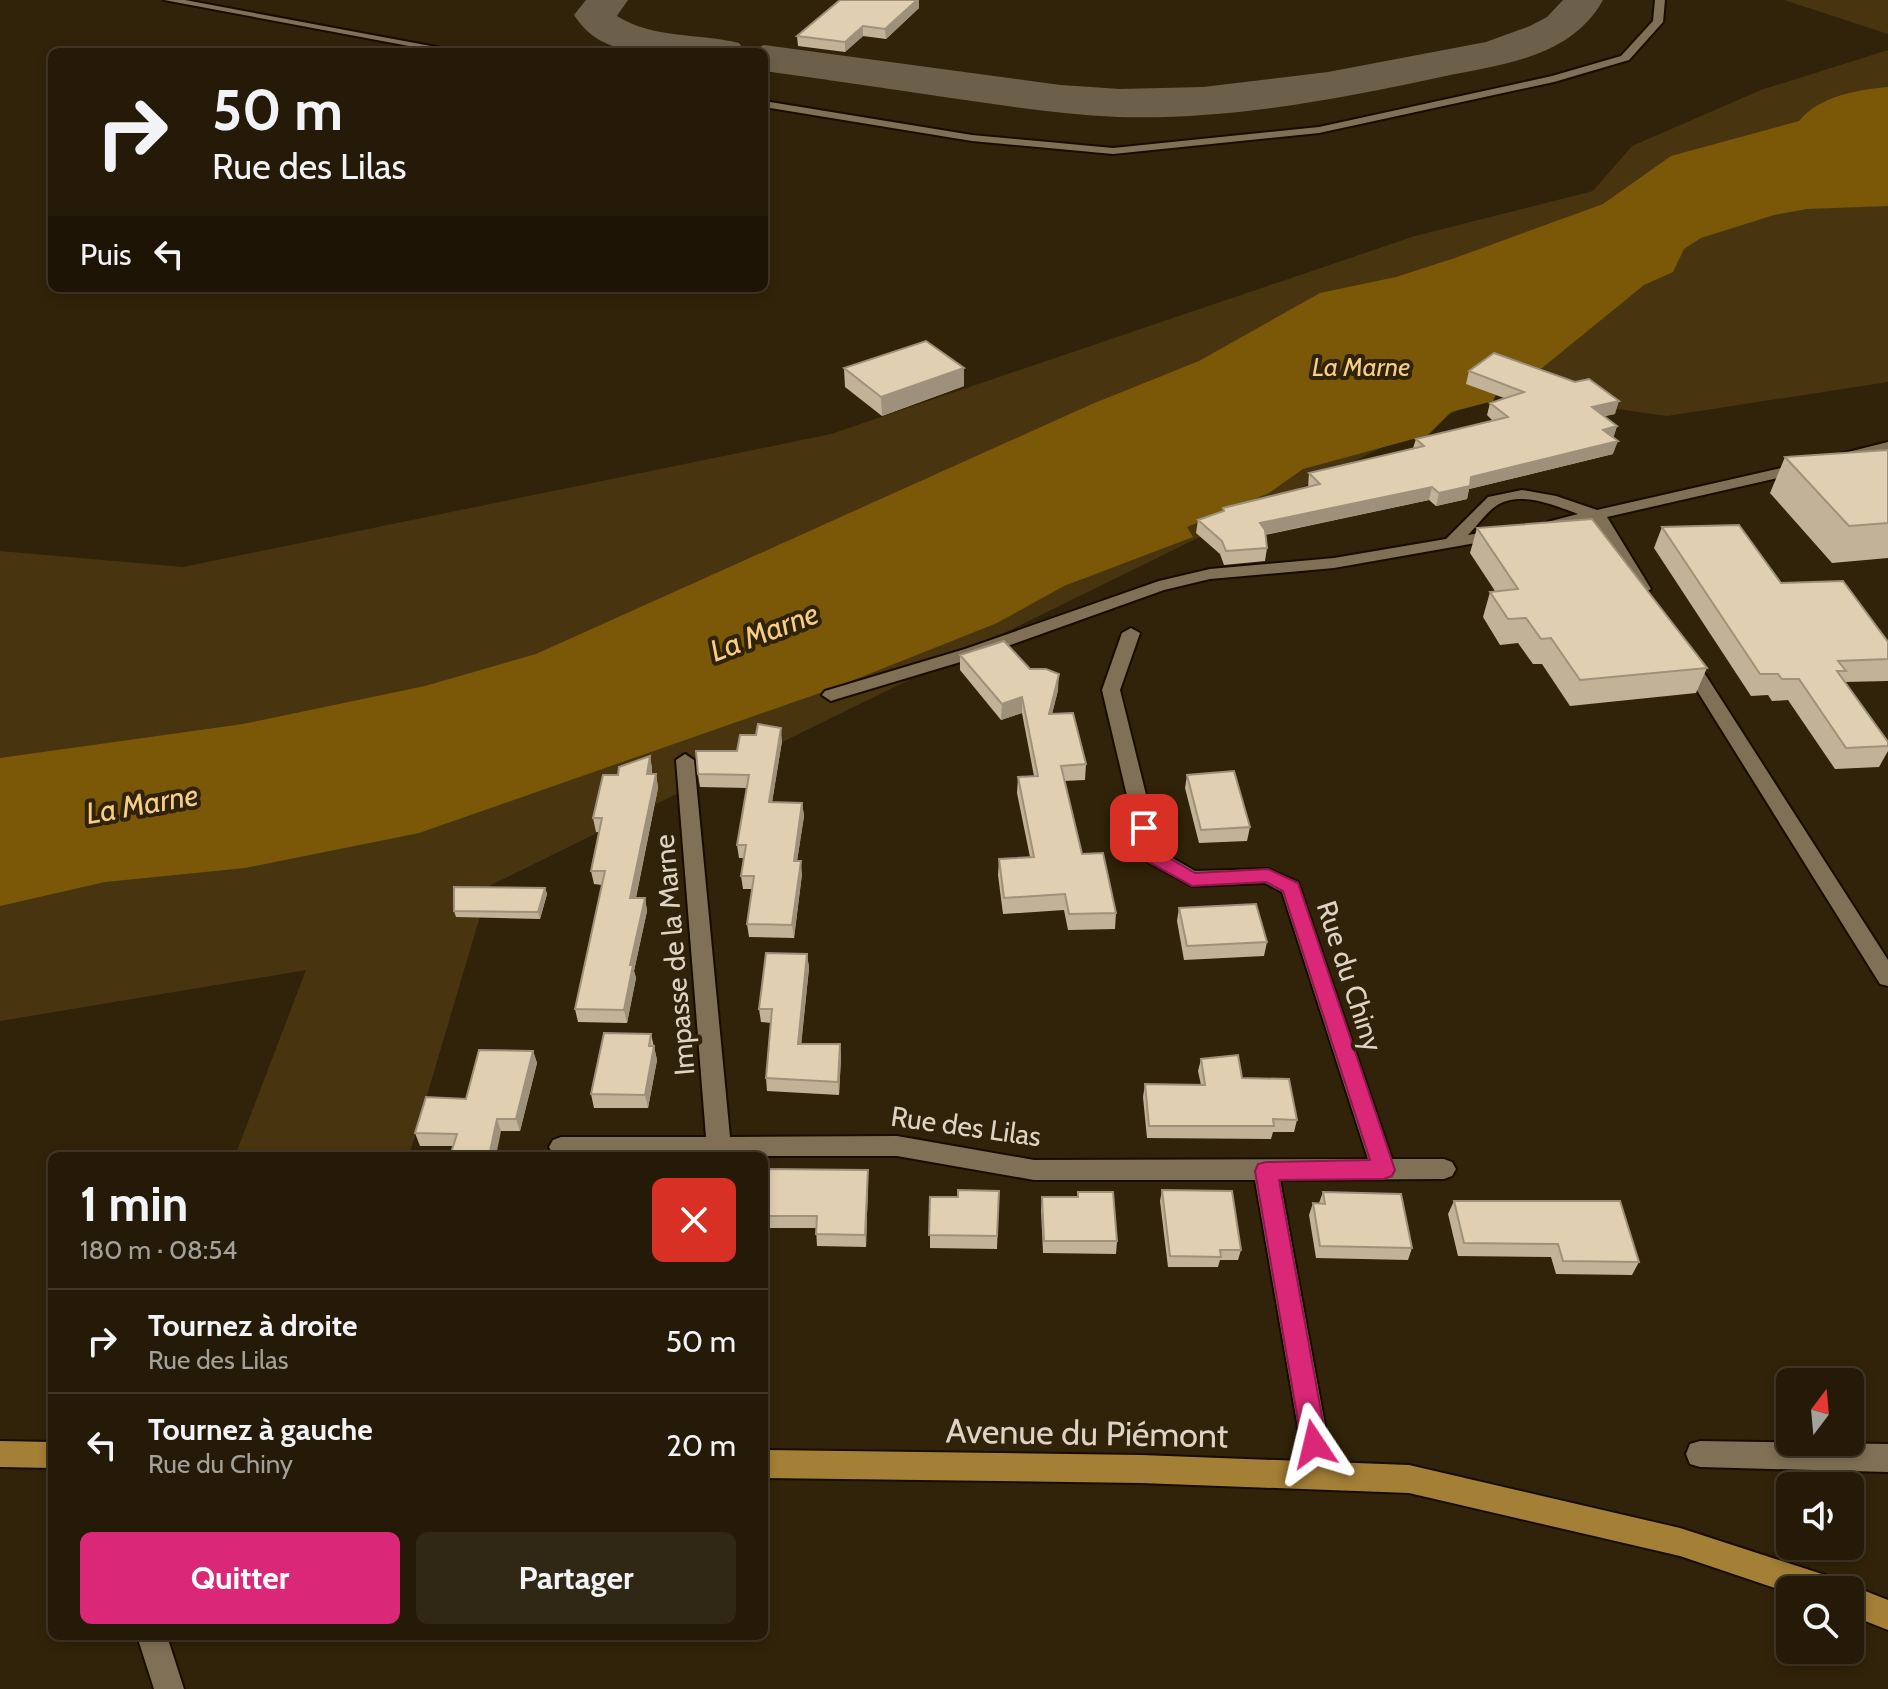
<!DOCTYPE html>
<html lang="fr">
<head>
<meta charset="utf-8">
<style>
	:root { --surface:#251a07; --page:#312715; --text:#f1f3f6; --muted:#a3a19b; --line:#423828; --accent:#db2777 }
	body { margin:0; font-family:Cabin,sans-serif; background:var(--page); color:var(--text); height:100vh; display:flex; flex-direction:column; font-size:30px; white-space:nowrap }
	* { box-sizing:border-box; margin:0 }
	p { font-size:26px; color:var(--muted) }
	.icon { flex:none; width:44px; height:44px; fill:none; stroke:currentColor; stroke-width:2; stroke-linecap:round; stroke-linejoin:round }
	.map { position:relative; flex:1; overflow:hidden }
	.drawer { position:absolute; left:48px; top:1152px; width:720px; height:488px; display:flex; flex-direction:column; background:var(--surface); border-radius:12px; box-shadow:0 4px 12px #0003,0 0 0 2px var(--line) }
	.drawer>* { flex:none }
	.hud { position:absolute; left:48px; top:48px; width:720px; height:244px; border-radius:12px; box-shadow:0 4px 12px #0003,0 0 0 2px var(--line); background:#251a07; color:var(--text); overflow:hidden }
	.needle { width:52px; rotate:16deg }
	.controls { position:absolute; left:1776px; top:1368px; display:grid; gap:16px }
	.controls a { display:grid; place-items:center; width:88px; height:88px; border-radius:12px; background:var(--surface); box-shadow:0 4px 12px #0003,0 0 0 2px var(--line); font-size:40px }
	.pin { position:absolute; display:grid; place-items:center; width:68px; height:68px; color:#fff; margin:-34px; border-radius:16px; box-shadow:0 4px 12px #0006 }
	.me { position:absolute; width:88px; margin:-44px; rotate:350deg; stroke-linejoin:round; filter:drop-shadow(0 0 6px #0008) }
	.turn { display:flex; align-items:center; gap:28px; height:168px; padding:0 32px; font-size:36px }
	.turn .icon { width:104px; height:104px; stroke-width:2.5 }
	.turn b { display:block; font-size:56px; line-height:68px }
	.then { display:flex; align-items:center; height:76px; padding:0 32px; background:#0003; gap:16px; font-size:30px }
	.round { display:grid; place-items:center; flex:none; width:84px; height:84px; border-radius:12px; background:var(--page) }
	.head { display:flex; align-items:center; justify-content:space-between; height:136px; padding:0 32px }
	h1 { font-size:48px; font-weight:700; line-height:60px }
	.button { display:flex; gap:16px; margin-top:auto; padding:16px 32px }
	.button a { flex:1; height:92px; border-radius:12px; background:var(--accent); color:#fff; font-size:32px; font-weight:700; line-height:92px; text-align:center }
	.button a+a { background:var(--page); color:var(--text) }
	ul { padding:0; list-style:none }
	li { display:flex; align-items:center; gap:24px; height:104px; padding:0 32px; border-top:2px solid var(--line) }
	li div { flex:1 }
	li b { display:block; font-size:30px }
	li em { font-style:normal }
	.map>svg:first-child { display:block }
	.green { fill:#48350f }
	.water { fill:#7a5808 }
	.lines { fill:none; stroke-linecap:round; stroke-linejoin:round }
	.taxiway { fill:#6c604a; fill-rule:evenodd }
	.minor-casing { stroke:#180c00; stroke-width:4 }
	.major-casing { stroke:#180c00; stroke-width:4 }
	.minor { fill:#807055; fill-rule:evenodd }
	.major { fill:#a48036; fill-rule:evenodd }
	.wall { fill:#c2b298 }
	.shaded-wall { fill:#9e917c }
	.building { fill:#e1cfb1; stroke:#9e917c; stroke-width:2 }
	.route { fill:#db2777; stroke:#8e194d; stroke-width:2 }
	.labels { text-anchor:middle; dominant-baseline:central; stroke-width:8; stroke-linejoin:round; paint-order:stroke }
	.far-water-label { font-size:26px; font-style:italic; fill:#f7ce86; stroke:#312309 }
	.street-label { font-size:28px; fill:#ddd4c5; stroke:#312309 }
	.water-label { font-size:30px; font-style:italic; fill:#f7ce86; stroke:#312309 }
	.near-street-label { font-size:34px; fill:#ddd4c5; stroke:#312309 }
</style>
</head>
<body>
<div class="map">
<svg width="1888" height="1689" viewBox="0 0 1888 1689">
	<rect width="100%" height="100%" fill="#312309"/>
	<path class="green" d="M 1784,0 L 1888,0 L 1888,34 Z
		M 1888,50 L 1888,382 L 1667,416 L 1495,392 L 489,886 L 409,1156 L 235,1156 L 306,970 L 0,1021 L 0,551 L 183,567 L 831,434 L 1415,236 L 1593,191 L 1632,146 L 1761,90 Z"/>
	<path class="water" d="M 1888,87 L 1888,206 L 1807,209 L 1774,215 L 1701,238 L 1684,249 L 1673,272 L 1644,285 L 1542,368 L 1467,384 L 1496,395 L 1493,401 L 1451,412 L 1428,435 L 1303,469 L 1269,493 L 1187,527 L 1193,537 L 1064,586 L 997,623 L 834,688 L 419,833 L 245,868 L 105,882 L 0,906 L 0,758 L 243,724 L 425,686 L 536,654 L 1092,404 L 1199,361 L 1320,293 L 1396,277 L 1455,258 L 1603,204 L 1671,156 L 1799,121 C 1820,96 1856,90 1888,87 Z"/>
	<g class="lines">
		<path class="taxiway" d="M 586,0 L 628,0 L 617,16 C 653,39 699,33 739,43 L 746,52 L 633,52 C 606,45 590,39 574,15 Z
			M 1563,0 L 1603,0 C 1571,58 1500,65 1441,77 C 1335,100 1227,120 1118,117 C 1059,115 1001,105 944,97 C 884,88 824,79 764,71 L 764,52 L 746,52 L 764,45 L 1061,85 L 1120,89 L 1203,87 L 1328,72 L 1486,42 L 1530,26 L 1547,17 Z"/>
		<defs>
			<path id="minor" d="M 164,0 L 185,0 L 463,52 L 441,52 Z
				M 1655,0 L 1665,0 L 1663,22 L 1629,60 L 1554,82 L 1319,133 L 1113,154 L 972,141 L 764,107 L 764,101 L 972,135 L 1113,148 L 1319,127 L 1552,76 L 1621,56 L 1653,21 Z
				M 1888,442 L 1888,452 L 1845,462 L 1837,457 L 1840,454 Z
				M 1803,463 L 1811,468 L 1808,471 L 1607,517 L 1651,589 L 1643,594 L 1635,589 L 1593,521 L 1547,528 L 1547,522 L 1578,514 C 1556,506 1522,491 1499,504 C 1488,510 1477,526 1468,535 L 1498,530 L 1506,535 L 1504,538 L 1334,568 L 1210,579 L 1164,590 L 977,657 L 837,699 L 831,701 L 822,695 L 825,691 L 965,649 L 1159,581 L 1210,569 L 1334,558 L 1446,539 L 1488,497 L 1522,490 L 1556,496 L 1597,510 Z
				M 1131,628 L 1140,633 L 1120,690 L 1160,851 L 1195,871 L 1268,869 L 1298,882 L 1392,1159 L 1444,1159 L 1452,1162 L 1456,1169 L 1452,1176 L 1444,1179 L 1280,1180 L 1334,1474 L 1330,1484 L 1320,1488 L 1310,1484 L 1306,1474 L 1255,1180 L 1034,1180 L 897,1156 L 558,1156 L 553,1154 L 549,1147 L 553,1140 L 561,1137 L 706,1137 L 676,760 L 685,754 L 694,760 L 730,1137 L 897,1136 L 1034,1160 L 1368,1159 L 1282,892 L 1265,883 L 1192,886 L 1144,860 L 1141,855 L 1102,690 L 1122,633 Z
				M 1687,654 L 1696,660 L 1888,960 L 1888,986 L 1880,984 L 1678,660 Z
				M 1700,1441 L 1888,1444 L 1888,1472 L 1700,1467 L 1690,1464 L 1686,1454 L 1690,1444 Z
				M 137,1636 L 167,1636 L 184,1689 L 154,1689 Z"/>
			<path id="major" d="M 0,1441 L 52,1442 L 52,1468 L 0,1467 Z
				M 764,1450 L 1141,1455 L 1409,1465 L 1680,1528 L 1825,1575 L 1835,1580 L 1840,1590 L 1850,1585 L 1888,1600 L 1888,1630 L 1850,1615 L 1850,1590 L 1790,1590 L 1790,1593 L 1680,1556 L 1409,1493 L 1141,1483 L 764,1478 Z"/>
		</defs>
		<use href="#minor" class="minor-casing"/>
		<use href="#major" class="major-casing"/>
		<use href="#minor" class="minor"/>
		<use href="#major" class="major"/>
	</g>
	<path class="wall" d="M 840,0 L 919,0 L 919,8 L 886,39 L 863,36 L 845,52 L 798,46 L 797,36 Z
		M 844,368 L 964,368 L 964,386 L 882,416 L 845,387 Z
		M 1469,371 L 1615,414 L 1604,416 L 1617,426 L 1613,438 L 1613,454 L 1469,489 L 1467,499 L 1436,506 L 1429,500 L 1265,535 L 1267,548 L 1265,561 L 1224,565 L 1220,554 L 1196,533 L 1198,520 L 1223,512 L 1223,508 L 1308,487 L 1309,473 L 1413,448 L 1416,439 L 1493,421 L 1487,415 L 1490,403 L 1504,398 L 1466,384 Z
		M 1888,450 L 1888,558 L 1832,563 L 1770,493 L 1785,457 Z
		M 1662,527 L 1781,583 L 1888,642 L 1888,681 L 1844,682 L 1888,742 L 1888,751 L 1879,767 L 1835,769 L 1788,700 L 1772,701 L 1768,695 L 1751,696 L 1654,548 Z
		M 1477,528 L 1707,668 L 1696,693 L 1570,706 L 1542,664 L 1533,664 L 1518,643 L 1500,645 L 1483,617 L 1490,592 L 1495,591 L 1470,553 Z
		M 960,655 L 1030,669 L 1058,690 L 1052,714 L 1086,764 L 1085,780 L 1064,781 L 1082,854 L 1116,913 L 1115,929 L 1068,930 L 1064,910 L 1003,914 L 998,875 L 999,859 L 1030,857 L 1017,793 L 1018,777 L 1034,776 L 1022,713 L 1001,720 L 960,670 Z
		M 756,735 L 782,741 L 772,802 L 802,803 L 804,816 L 797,861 L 802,874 L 794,938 L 749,937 L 747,924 L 752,889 L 743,889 L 741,876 L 744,858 L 739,858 L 737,845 L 747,788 L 700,787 L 698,774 L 737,751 Z
		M 650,756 L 652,769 L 652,774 L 656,774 L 658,788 L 636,898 L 645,898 L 647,911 L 634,971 L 636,978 L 627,1023 L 578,1022 L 575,1009 L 602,885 L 594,884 L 591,871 L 599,832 L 596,832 L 593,818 L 618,775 Z
		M 1187,775 L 1250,827 L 1247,841 L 1199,843 L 1185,788 Z
		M 545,888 L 547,894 L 540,919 L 456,917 L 454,911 Z
		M 1179,908 L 1267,942 L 1264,956 L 1184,960 L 1177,921 Z
		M 807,954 L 809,968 L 801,1044 L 840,1044 L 841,1057 L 839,1095 L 767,1091 L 766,1078 L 771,1023 L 761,1022 L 759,1009 Z
		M 651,1034 L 657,1060 L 648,1108 L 594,1108 L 591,1094 Z
		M 533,1051 L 537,1063 L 520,1131 L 501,1131 L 453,1146 L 420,1146 L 415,1133 Z
		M 1201,1059 L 1242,1078 L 1297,1120 L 1294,1132 L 1273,1132 L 1271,1139 L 1147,1138 L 1143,1097 L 1145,1084 L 1201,1085 L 1198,1071 Z
		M 764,1169 L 868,1170 L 868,1182 L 866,1247 L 817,1246 L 816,1228 L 764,1228 Z
		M 1162,1190 L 1241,1250 L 1238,1260 L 1220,1260 L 1218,1267 L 1168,1267 L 1160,1201 Z
		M 999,1191 L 997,1249 L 930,1248 L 930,1197 L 958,1197 Z
		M 1078,1192 L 1117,1241 L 1116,1254 L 1043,1253 L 1041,1210 L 1042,1197 L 1077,1197 Z
		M 1323,1192 L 1412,1248 L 1408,1260 L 1316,1258 L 1309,1215 L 1313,1203 L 1319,1203 Z
		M 1454,1201 L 1639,1262 L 1632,1275 L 1556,1274 L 1551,1257 L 1458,1256 L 1448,1214 Z"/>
	<path class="shaded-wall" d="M 917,0 L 919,0 L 919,8 L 886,39 L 885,29 Z
		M 863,26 L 863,36 L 845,52 L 845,42 Z
		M 964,368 L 964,386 L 882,416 L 881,397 Z
		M 1619,401 L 1615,414 L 1588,420 L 1592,407 Z
		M 1617,426 L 1613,439 L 1603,430 Z
		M 1618,441 L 1613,454 L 1469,489 L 1467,499 L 1436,506 L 1439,493 L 1471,477 Z
		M 1432,487 L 1429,500 L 1258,536 L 1260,523 Z
		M 1059,674 L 1058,690 L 1048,730 L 1049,714 Z
		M 1022,697 L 1022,713 L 1001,720 L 1002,704 Z
		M 781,728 L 782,741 L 770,815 L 769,802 Z
		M 650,756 L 652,769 L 649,788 L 647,774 Z
		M 656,774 L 658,788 L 633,911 L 630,898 Z
		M 802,803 L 804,816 L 795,874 L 794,861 Z
		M 801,861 L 802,874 L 794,938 L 792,925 Z
		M 545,888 L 547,894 L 540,919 L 538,912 Z
		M 645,898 L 647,911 L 634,971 L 636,978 L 627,1023 L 624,1010 L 630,965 Z
		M 807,954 L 809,968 L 800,1057 L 798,1044 Z
		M 840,1044 L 841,1057 L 839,1095 L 838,1082 Z
		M 654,1046 L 657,1060 L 648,1108 L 645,1095 Z
		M 533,1051 L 537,1063 L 520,1131 L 516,1119 Z
		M 497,1119 L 501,1131 L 496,1156 L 489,1156 Z
		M 868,1170 L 868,1182 L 866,1247 L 865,1235 Z"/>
	<path class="building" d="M 840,0 L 917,0 L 885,29 L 863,26 L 845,42 L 797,36 Z
		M 926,341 L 964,368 L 881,397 L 844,368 Z
		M 1494,353 L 1575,382 L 1589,379 L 1619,401 L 1592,407 L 1617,426 L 1603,430 L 1618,441 L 1471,477 L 1470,486 L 1439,493 L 1432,487 L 1260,523 L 1265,530 L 1267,548 L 1226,551 L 1222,541 L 1198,520 L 1224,511 L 1223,508 L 1320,484 L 1309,473 L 1424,446 L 1416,439 L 1508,417 L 1490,403 L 1524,392 L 1469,371 Z
		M 1888,450 L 1888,523 L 1849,526 L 1785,457 Z
		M 1592,519 L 1707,668 L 1580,680 L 1551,638 L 1541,639 L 1526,618 L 1508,619 L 1490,592 L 1518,589 L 1477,528 Z
		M 1739,525 L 1781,583 L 1843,581 L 1888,642 L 1888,659 L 1838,661 L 1846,671 L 1837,671 L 1888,742 L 1888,746 L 1846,748 L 1799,679 L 1782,679 L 1778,674 L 1760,674 L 1662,527 Z
		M 1004,641 L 1030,669 L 1046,669 L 1059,674 L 1049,714 L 1073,713 L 1086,764 L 1061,766 L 1082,854 L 1103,853 L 1116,913 L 1069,914 L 1065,894 L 1004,898 L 999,859 L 1034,857 L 1018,777 L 1038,776 L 1022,697 L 1002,704 L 960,655 Z
		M 758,724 L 781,728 L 769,802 L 802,803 L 794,861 L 801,861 L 792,925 L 747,924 L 754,876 L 741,876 L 746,845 L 737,845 L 749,775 L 698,774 L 696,751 L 737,751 L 740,735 L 756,735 Z
		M 650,756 L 647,774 L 656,774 L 630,898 L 645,898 L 630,965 L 633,965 L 624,1010 L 575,1009 L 605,871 L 591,871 L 602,818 L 593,818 L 603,775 L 618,775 L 619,767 Z
		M 1234,771 L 1250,827 L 1201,830 L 1187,775 Z
		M 454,887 L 545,888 L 538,912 L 454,911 Z
		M 1256,904 L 1267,942 L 1187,946 L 1179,908 Z
		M 766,953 L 807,954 L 798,1044 L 840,1044 L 838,1082 L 766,1078 L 772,1009 L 759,1009 Z
		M 604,1033 L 651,1034 L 649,1046 L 654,1046 L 645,1095 L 591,1094 Z
		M 479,1050 L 533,1051 L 516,1119 L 497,1119 L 489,1156 L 450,1156 L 457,1134 L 415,1133 L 426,1097 L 466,1099 Z
		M 1238,1055 L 1242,1078 L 1289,1079 L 1297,1120 L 1273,1119 L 1274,1126 L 1149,1126 L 1145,1084 L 1205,1085 L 1201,1059 Z
		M 764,1169 L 868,1170 L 865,1235 L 816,1234 L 817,1216 L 764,1216 Z
		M 958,1190 L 999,1191 L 997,1236 L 929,1235 L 930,1197 L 958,1197 Z
		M 1162,1190 L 1232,1191 L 1241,1250 L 1220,1250 L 1221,1257 L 1170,1256 Z
		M 1078,1192 L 1113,1192 L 1117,1241 L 1044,1241 L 1042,1197 L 1078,1197 Z
		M 1323,1192 L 1401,1194 L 1412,1248 L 1320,1246 L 1313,1203 L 1325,1204 Z
		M 1454,1201 L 1620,1201 L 1639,1262 L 1563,1261 L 1558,1244 L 1464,1243 Z"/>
	<path class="route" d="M 1144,822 L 1153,828 L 1159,852 L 1195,873 L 1268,869 L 1298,883 L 1395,1170 L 1392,1176 L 1384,1179 L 1279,1180 L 1327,1444 L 1323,1452 L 1314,1456 L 1305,1452 L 1302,1444 L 1255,1171 L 1258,1164 L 1266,1162 L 1370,1160 L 1283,891 L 1266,882 L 1192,886 L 1145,860 L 1135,828 Z"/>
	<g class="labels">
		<g class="far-water-label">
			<text x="1361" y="367">La Marne</text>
		</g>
		<g class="street-label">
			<text transform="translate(674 955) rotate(-95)">Impasse de la Marne</text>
			<text transform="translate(1350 976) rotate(72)">Rue du Chiny</text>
			<text transform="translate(966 1126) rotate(8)">Rue des Lilas</text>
		</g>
		<g class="water-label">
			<text transform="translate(764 632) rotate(-21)">La Marne</text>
			<text transform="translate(142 804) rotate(-10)">La Marne</text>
		</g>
		<g class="near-street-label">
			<text transform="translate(1087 1433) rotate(1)">Avenue du Piémont</text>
		</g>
	</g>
</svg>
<div class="controls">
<a><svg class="needle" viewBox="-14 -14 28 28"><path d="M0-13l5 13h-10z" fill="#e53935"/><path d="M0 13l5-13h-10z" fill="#a3a19b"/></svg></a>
<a><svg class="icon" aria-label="sound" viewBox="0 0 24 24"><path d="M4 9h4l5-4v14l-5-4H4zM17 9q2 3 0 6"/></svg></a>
<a><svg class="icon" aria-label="search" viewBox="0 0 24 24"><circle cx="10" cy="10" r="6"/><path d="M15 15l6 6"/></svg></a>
</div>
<div class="pin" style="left:1144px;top:828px;background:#d93025"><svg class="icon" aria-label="arrive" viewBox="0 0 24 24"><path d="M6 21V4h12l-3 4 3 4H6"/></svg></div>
<svg class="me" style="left:1314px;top:1444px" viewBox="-20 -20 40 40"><path d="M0-17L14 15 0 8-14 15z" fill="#db2777" stroke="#fff" stroke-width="4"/></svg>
<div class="hud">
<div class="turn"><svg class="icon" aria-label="right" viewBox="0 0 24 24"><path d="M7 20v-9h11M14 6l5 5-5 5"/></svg><div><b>50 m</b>Rue des Lilas</div></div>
<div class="then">Puis<svg class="icon" aria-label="left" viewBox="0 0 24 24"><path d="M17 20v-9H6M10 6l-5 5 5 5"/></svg></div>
</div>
<section class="drawer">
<div class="head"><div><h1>1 min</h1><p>180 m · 08:54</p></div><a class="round" style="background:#d93025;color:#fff"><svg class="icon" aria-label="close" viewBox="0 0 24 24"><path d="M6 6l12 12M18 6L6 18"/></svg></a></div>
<ul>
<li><svg class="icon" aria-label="right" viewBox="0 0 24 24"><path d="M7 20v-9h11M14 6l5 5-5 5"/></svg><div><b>Tournez à droite</b><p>Rue des Lilas</p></div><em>50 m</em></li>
<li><svg class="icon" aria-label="left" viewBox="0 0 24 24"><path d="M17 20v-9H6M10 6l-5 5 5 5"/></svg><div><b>Tournez à gauche</b><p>Rue du Chiny</p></div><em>20 m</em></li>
</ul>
<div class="button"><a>Quitter</a><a>Partager</a></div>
</section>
</div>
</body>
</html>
